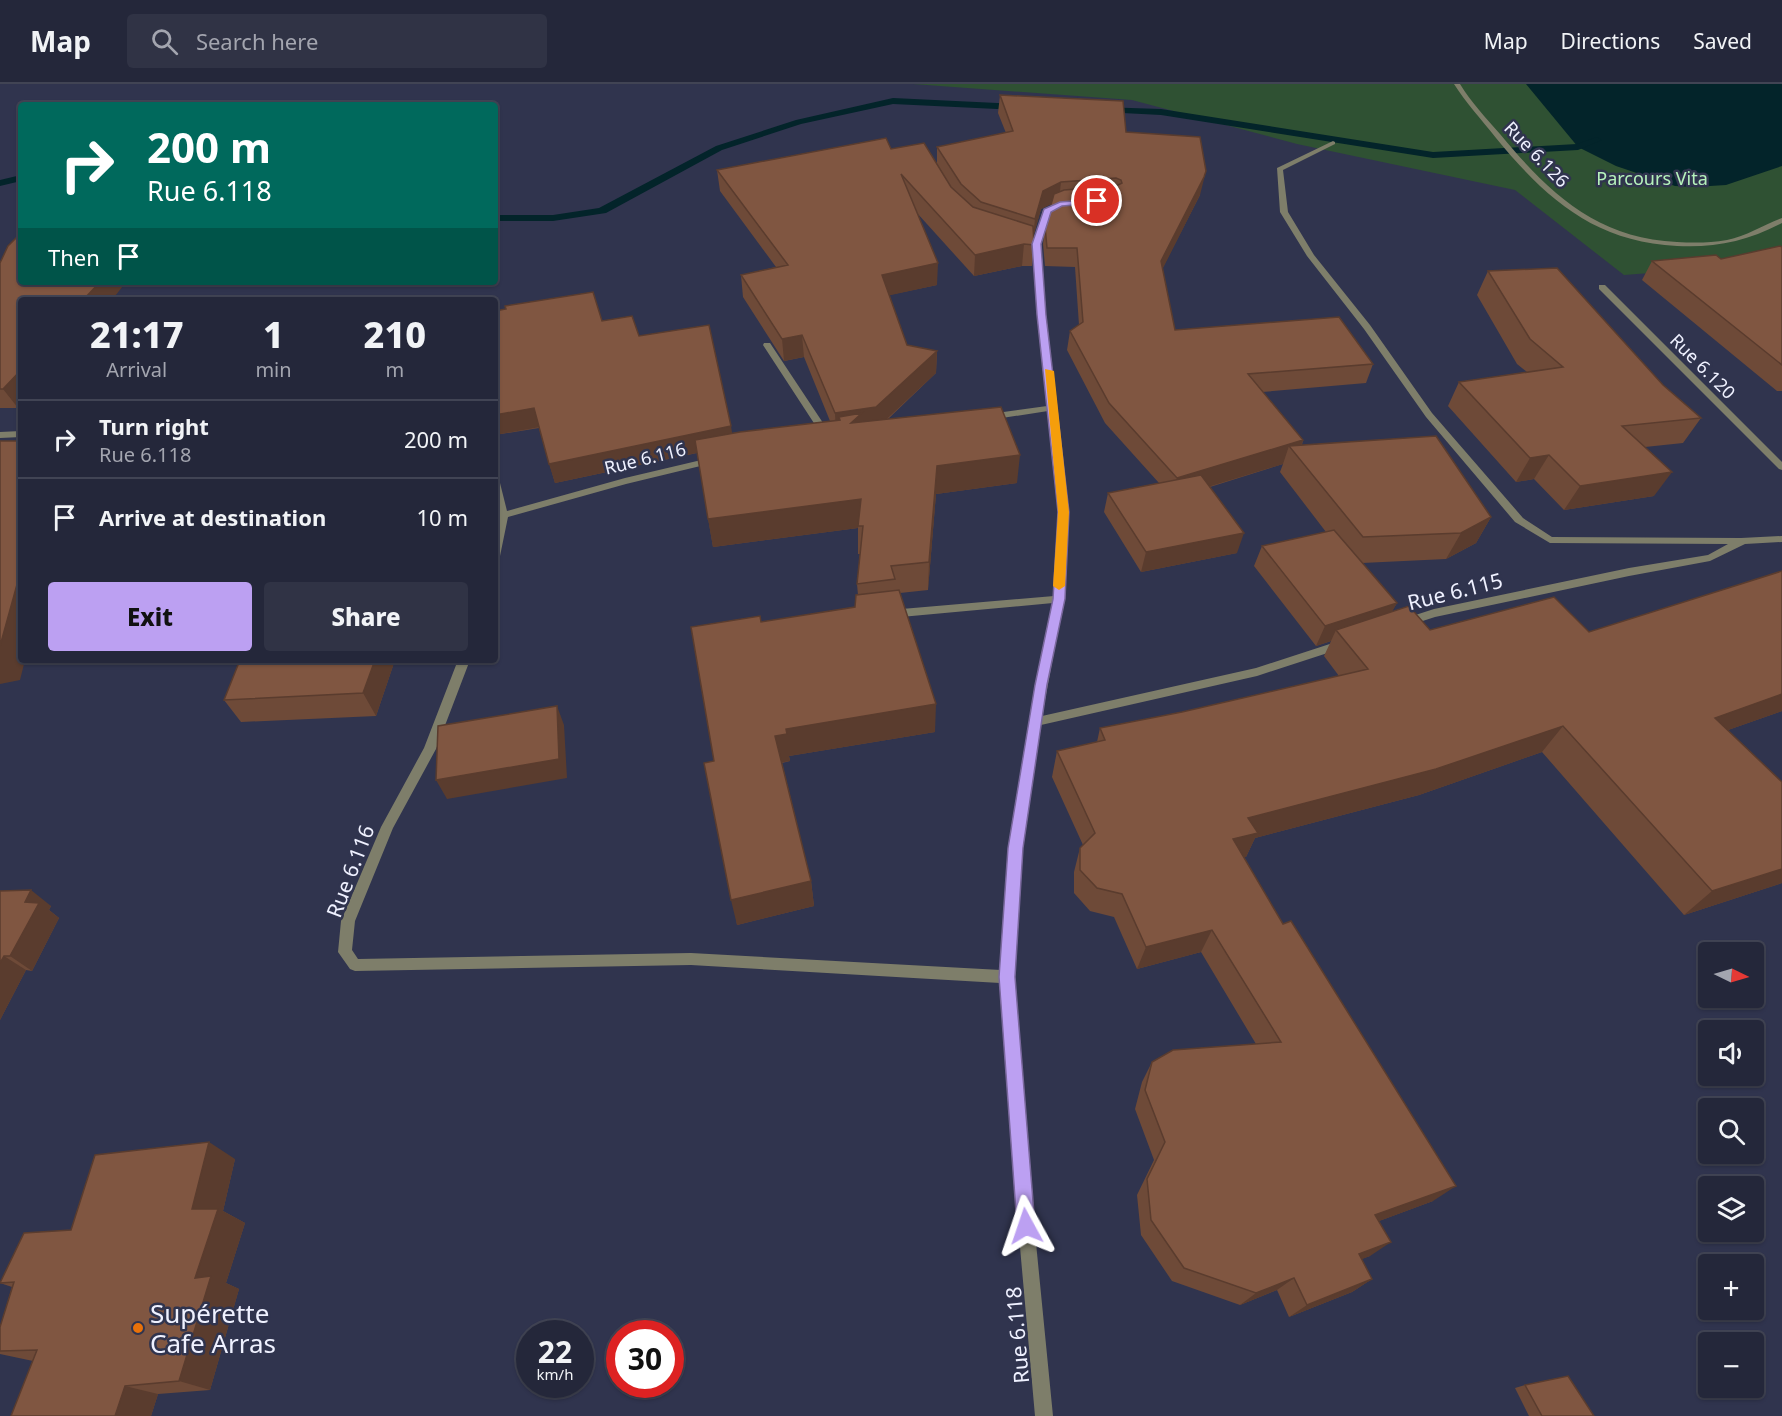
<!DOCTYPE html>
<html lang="en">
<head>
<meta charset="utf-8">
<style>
	:root { --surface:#24273a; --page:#303345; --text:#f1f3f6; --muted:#a3a5af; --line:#414454; --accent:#bca0f2 }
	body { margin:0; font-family:"Noto Sans",sans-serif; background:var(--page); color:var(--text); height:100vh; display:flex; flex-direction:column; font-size:22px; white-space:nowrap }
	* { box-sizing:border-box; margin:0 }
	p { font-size:20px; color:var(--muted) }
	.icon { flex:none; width:33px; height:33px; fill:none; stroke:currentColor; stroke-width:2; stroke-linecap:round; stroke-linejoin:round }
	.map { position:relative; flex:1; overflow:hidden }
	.sheet { position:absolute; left:18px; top:213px; width:480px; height:366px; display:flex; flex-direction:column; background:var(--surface); border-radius:6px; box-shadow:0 2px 4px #0004,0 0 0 2px var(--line) }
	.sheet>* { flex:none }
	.top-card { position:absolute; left:18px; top:18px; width:480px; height:183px; border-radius:6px; box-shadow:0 2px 4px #0004,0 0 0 2px var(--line); background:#00695c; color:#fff; overflow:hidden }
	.needle { width:39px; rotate:95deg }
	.tools { position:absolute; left:1698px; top:858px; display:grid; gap:12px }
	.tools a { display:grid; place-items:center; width:66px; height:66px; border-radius:6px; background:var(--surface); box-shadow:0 2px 4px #0004,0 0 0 2px var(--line); font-size:30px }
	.speed { position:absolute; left:516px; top:1236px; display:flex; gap:12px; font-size:30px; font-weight:700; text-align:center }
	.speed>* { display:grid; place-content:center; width:78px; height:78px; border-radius:50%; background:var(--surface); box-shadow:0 2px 4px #0004,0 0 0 2px var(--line); line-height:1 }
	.speed small { font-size:15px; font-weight:400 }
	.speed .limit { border:9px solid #d22; background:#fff; color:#111 }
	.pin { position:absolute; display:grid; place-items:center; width:51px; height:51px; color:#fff; margin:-26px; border:3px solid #fff; border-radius:50%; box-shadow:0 2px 6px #0007 }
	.me { position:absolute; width:66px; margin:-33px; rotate:355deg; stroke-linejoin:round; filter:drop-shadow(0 0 4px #0008) }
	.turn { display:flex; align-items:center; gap:21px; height:126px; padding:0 30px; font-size:27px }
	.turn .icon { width:78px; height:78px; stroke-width:2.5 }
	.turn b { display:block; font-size:42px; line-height:51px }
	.then { display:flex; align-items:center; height:57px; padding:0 30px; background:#0003; gap:12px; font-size:22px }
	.eta { display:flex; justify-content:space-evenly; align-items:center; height:102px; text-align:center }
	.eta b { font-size:36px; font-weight:800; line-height:42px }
	.cta { display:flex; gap:12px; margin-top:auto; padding:12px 30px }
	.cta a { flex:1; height:69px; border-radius:6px; background:var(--accent); color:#111; font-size:24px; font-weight:800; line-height:69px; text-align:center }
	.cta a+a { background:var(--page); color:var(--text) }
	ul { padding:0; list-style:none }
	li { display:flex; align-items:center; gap:18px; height:78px; padding:0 30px; border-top:2px solid var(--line) }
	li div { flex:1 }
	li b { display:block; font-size:22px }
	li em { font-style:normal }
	header { display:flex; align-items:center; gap:36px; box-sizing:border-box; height:84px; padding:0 30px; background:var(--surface); border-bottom:2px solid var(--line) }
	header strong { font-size:28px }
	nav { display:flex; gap:33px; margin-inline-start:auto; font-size:21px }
	.search { width:420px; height:54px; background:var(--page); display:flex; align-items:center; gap:15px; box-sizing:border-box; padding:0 21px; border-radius:6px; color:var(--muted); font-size:22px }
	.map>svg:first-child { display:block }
	.green { fill:#2f5133 }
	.water { fill:#03242a }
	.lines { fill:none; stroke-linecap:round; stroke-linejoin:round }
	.stream { fill:#03242a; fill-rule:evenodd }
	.lane { fill:#7e7e6a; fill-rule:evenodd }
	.street { fill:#7e7e6a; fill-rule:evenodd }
	.wall { fill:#6e4a38 }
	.shaded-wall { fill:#5a3c2e }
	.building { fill:#805641; stroke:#5a3c2e; stroke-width:1.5 }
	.route { fill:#bca0f2; stroke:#7a689d; stroke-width:1.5 }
	.slow { fill:#f59e0b }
	.food-dot { fill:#e8710a; stroke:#30344e; stroke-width:2 }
	.labels { text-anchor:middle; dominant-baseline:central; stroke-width:5; stroke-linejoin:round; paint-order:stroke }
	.far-street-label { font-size:18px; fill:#eff1ff; stroke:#30344e }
	.far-park-label { font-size:18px; fill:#b6f2bc; stroke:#30344e }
	.street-label { font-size:21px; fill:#eff1ff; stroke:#30344e }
	.near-poi-label { font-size:26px; fill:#eff1ff; stroke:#30344e; text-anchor:start }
</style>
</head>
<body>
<header>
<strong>Map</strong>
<div class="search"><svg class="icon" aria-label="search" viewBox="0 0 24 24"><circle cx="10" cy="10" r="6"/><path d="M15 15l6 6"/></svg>Search here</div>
<nav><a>Map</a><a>Directions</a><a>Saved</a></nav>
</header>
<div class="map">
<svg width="1782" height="1332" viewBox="0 0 1782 1332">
	<rect width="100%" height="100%" fill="#30344e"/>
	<path class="green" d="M 913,0 L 1782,0 L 1782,177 L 1768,180 L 1624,191 L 1515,106 L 1297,60 L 1132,16 Z"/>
	<path class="water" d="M 1526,0 L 1782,0 L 1782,82 L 1726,101 L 1694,103 L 1675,102 L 1616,82 L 1578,63 Z"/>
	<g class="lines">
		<path class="stream" d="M 893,14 L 1020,20 L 1024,23 L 1020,26 L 893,20 L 801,40 L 722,66 L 606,129 L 553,137 L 495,137 L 495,131 L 553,131 L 599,124 L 716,62 L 796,36 Z
			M 1100,23 L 1161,25 L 1433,68 L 1577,60 L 1597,53 L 1602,56 L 1578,66 L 1433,74 L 1161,31 L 1103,28 L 1100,27 Z
			M 21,91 L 21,97 L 0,102 L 0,96 Z"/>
		<path class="lane" d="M 1454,0 L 1460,0 C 1471,18 1486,34 1500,50 C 1549,109 1596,154 1677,158 C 1694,159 1710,159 1727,156 C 1747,152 1763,141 1782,134 L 1782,139 C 1748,157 1715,164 1677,162 C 1595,158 1546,115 1496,54 C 1482,36 1466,19 1454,0 Z"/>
		<path class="street" d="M 1333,57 L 1335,58 L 1335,60 L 1283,86 L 1288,128 L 1314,171 L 1370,241 L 1432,329 L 1523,434 L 1552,453 L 1741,454 L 1782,452 L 1782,458 L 1745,460 L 1710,477 L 1629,492 L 1435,533 L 1404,543 L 1400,542 L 1399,539 L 1400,536 L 1434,525 L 1629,484 L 1708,471 L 1728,460 L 1550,459 L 1515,438 L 1426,333 L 1364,245 L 1307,172 L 1280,128 L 1277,84 Z
			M 1060,118 L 1067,120 L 1050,127 L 1041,160 L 1045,231 L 1069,428 L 1064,515 L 1042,632 L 1256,584 L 1342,556 L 1348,560 L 1346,563 L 1257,592 L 1041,641 L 1022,764 L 1014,893 L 1032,1118 L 1053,1332 L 1035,1332 L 1016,1118 L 1000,899 L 691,881 L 355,887 L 350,885 L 338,868 L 341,837 L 381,743 L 424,664 L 458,576 L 470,576 L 436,665 L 393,744 L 355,837 L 352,866 L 358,875 L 691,869 L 1001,886 L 1010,764 L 1035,601 L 1053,519 L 890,534 L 885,530 L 890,526 L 1054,512 L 1059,428 L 1048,327 L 989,336 L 984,333 L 989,330 L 1047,322 L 1037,231 L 1033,160 L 1043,126 Z
			M 1599,201 L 1605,201 L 1782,378 L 1782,386 L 1779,385 L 1599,205 Z
			M 764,259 L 770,259 L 831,351 L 829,353 L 823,353 L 763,261 Z
			M 21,347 L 21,353 L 0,354 L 0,348 Z
			M 714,373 L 719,376 L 717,378 L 626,400 L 508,433 L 500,472 L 495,475 L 495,446 L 498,431 L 495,419 L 495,396 L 500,399 L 507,427 L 625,394 Z"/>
	</g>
	<path class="wall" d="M 1000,11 L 1126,48 L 1200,111 L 1162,185 L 1175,246 L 1373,280 L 1366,299 L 1262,308 L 1303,356 L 1302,361 L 1491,433 L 1476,459 L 1446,475 L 1362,479 L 1397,519 L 1392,527 L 1430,546 L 1589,548 L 1782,487 L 1782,627 L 1728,646 L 1782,799 L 1684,831 L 1542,668 L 1419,711 L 1255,754 L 1246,773 L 1244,773 L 1433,1117 L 1379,1137 L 1370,1172 L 1361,1175 L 1372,1195 L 1352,1208 L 1289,1233 L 1277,1206 L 1240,1221 L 1172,1197 L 1141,1151 L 1137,1111 L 1154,1076 L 1135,1025 L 1142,998 L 1152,978 L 1256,960 L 1201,868 L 1137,885 L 1114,833 L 1090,827 L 1074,809 L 1074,788 L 1080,764 L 1083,761 L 1052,693 L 1057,667 L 1097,658 L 1100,644 L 1182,628 L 1339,592 L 1324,572 L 1331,557 L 1316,562 L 1254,482 L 1262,462 L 1326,448 L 1280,388 L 1283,380 L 1210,403 L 1237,469 L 1141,488 L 1104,428 L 1108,409 L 1159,399 L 1105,339 L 1067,266 L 1070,247 L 1079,241 L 1075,183 L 1045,182 L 1043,160 L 1045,142 L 1051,120 L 1041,125 L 1034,150 L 1034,161 L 1032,182 L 1022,182 L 974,192 L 917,129 L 937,201 L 889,211 L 907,261 L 937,267 L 936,289 L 887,336 L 1017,399 L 936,410 L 928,506 L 900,509 L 935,648 L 789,672 L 790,677 L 782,679 L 811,797 L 814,822 L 737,841 L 714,677 L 761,538 L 855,523 L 858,511 L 857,500 L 860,470 L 858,470 L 858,444 L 713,463 L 697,369 L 555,399 L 539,344 L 495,351 L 495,227 L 602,237 L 639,252 L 732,349 L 830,337 L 804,273 L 784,277 L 743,213 L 741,191 L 776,183 L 720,107 L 717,86 L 891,65 L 937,79 L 937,63 L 1006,49 L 998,29 Z
		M 16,154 L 21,216 L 21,321 L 18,324 L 0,324 L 0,179 Z
		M 1782,163 L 1782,307 L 1777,307 L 1642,196 L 1652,177 L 1721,175 Z
		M 1488,187 L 1663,301 L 1701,334 L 1683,359 L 1645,363 L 1654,412 L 1564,426 L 1534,395 L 1516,398 L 1448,322 L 1459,298 L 1527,288 L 1517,280 L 1477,211 Z
		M 240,576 L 395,576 L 376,632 L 241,638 L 224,616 Z
		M 0,807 L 51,822 L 49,826 L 59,834 L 32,887 L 26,886 L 0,936 Z
		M 235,1075 L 223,1127 L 245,1139 L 226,1199 L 239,1205 L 210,1306 L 158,1310 L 151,1332 L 11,1332 L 33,1277 L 0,1270 L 0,1243 L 12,1203 L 0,1199 L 71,1146 Z
		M 1525,1301 L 1594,1332 L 1529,1332 L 1515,1304 Z"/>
	<path class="shaded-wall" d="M 1206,87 L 1200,111 L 1157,196 L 1161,177 Z
		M 1061,98 L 1059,116 L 1041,125 L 1033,153 L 1035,135 L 1043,107 Z
		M 1024,160 L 1022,182 L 974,192 L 975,171 Z
		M 938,179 L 937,201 L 882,213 L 882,191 Z
		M 100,198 L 126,198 L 112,216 L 83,216 Z
		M 802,251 L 804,273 L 784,277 L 782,255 Z
		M 937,267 L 936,289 L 876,345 L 840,336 L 839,333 L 839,351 L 836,351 L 835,329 Z
		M 21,286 L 21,321 L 18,324 L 3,305 Z
		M 534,324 L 540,343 L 495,351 L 495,331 Z
		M 731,342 L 734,361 L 555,399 L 549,380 Z
		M 1303,356 L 1298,372 L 1289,362 L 1283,380 L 1172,414 L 1177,394 Z
		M 1020,371 L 1017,399 L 936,410 L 928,506 L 929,478 L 937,382 Z
		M 1549,371 L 1534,395 L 1516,398 L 1530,374 Z
		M 1672,388 L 1654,412 L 1564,426 L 1580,402 Z
		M 861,415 L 858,444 L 713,463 L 708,435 Z
		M 1491,433 L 1476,459 L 1446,475 L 1461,449 Z
		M 1244,449 L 1237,469 L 1141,488 L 1146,468 Z
		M 21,486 L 21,576 L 25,576 L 20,596 L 0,600 L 0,562 Z
		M 1397,519 L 1386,538 L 1336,546 L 1331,557 L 1316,562 L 1325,542 Z
		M 375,576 L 395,576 L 376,632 L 363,609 Z
		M 1782,610 L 1782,627 L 1691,659 L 1715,634 Z
		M 936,620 L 935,648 L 789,672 L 790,677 L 779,679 L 775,652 L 786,645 Z
		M 557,622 L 564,641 L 567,694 L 447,715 L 436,696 Z
		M 1563,642 L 1542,668 L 1419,711 L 1255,754 L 1246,773 L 1222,779 L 1233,755 L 1248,734 Z
		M 1782,785 L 1782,799 L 1684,831 L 1712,807 Z
		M 811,797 L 814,822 L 737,841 L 731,816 Z
		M 31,806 L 51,822 L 49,826 L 59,834 L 32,887 L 10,872 L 25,818 Z
		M 1212,846 L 1201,868 L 1137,885 L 1146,863 Z
		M 4,872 L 26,886 L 0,936 L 0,879 Z
		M 209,1058 L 235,1075 L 223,1127 L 245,1139 L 226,1199 L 239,1205 L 210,1306 L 179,1297 L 195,1194 L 192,1125 Z
		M 1456,1102 L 1433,1117 L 1355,1146 L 1375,1131 Z
		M 1391,1158 L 1370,1172 L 1339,1184 L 1359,1170 Z
		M 1294,1194 L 1277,1206 L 1240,1221 L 1256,1209 Z
		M 1372,1195 L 1352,1208 L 1289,1233 L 1307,1221 Z
		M 125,1302 L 158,1310 L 151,1332 L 115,1332 Z"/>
	<path class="building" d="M 1000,11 L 1123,17 L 1126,48 L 1200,53 L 1206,87 L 1204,93 L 1161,177 L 1175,246 L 1339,233 L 1373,280 L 1248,290 L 1303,356 L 1177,394 L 1109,319 L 1070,247 L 1083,238 L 1077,164 L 1047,164 L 1045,142 L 1054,110 L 1064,106 L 1116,102 L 1122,99 L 1121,96 L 1116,94 L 1061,98 L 1043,107 L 1035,135 L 981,118 L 961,100 L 937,63 L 1013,47 Z
		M 886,54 L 891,65 L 924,59 L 951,103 L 973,123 L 1033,142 L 1034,161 L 1024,160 L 975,171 L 901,90 L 938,179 L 882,191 L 907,261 L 937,267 L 876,323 L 835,329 L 802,251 L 782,255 L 741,191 L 788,181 L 717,86 Z
		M 21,143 L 21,198 L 100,198 L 83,216 L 21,216 L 21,286 L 3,305 L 0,305 L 0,179 L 8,162 L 16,154 Z
		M 1780,162 L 1782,163 L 1782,281 L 1652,177 L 1716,171 L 1721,175 Z
		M 1557,184 L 1663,301 L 1701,334 L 1622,342 L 1672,388 L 1580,402 L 1549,371 L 1530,374 L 1459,298 L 1563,283 L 1530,255 L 1488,187 Z
		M 593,208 L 602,237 L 632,232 L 639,252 L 709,241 L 731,342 L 549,380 L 534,324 L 495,331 L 495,227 L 506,225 L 505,222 Z
		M 1001,323 L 1020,371 L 937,382 L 929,478 L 891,482 L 895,495 L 857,500 L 863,442 L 858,442 L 861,415 L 708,435 L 695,356 L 740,348 L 840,336 L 839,333 L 862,329 L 851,339 Z
		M 1436,352 L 1491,433 L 1461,449 L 1363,453 L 1289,362 Z
		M 0,357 L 21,357 L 21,486 L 0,562 Z
		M 1201,391 L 1244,449 L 1146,468 L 1108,409 Z
		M 1334,446 L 1397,519 L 1325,542 L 1262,462 Z
		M 1782,487 L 1782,610 L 1715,634 L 1782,698 L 1782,785 L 1712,807 L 1563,642 L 1436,685 L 1248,734 L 1258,749 L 1233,755 L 1283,840 L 1291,837 L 1456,1102 L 1375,1131 L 1391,1158 L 1359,1170 L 1372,1195 L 1307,1221 L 1294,1194 L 1256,1209 L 1184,1184 L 1151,1136 L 1147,1095 L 1165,1058 L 1145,1006 L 1152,978 L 1173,966 L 1281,958 L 1212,846 L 1146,863 L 1122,810 L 1097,804 L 1080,786 L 1080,764 L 1095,749 L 1057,667 L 1105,656 L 1100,644 L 1182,628 L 1368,585 L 1336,546 L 1409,522 L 1430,546 L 1554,513 L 1589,548 Z
		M 899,506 L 936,620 L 786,645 L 787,650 L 775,652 L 811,797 L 731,816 L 704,679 L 714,677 L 691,543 L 760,532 L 761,538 L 855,523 L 856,511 Z
		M 240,576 L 375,576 L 363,609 L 224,616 Z
		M 557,622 L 559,675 L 436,696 L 438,642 Z
		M 31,806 L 25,818 L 39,819 L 10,872 L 4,872 L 0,879 L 0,807 Z
		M 209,1058 L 192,1125 L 218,1125 L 195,1194 L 211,1192 L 179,1297 L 125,1302 L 115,1332 L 11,1332 L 37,1266 L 0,1267 L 0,1243 L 14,1198 L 0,1199 L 24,1149 L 71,1146 L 95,1071 Z
		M 1568,1292 L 1594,1332 L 1542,1332 L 1525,1301 Z"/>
	<path class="route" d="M 1097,115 L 1100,116 L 1100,119 L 1062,122 L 1051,128 L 1041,160 L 1046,231 L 1069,428 L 1065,515 L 1047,601 L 1023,764 L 1015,893 L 1035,1142 L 1033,1148 L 1026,1151 L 1020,1148 L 1017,1142 L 999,893 L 1008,764 L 1035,601 L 1053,515 L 1058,428 L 1037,231 L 1032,160 L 1044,125 L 1060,118 Z"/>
	<path class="slow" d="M 1045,285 L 1054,287 L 1069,428 L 1065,502 L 1059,506 L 1053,502 L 1058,428 Z"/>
	<circle class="food-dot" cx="138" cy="1244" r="6"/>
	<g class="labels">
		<g class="far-street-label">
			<text transform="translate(1537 70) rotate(46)">Rue 6.126</text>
			<text transform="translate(1703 282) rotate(45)">Rue 6.120</text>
			<text transform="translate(645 374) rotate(-14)">Rue 6.116</text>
		</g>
		<g class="far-park-label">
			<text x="1652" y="94">Parcours Vita</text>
		</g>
		<g class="street-label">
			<text transform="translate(1455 507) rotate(-14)">Rue 6.115</text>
			<text transform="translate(350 787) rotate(-69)">Rue 6.116</text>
			<text transform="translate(1017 1251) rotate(-95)">Rue 6.118</text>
		</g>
		<g class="near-poi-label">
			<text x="150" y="1229">Supérette<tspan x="150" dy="30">Cafe Arras</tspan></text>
		</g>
	</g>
</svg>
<div class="tools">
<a><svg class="needle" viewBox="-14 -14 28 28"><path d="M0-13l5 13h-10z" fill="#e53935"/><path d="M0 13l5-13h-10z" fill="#a3a5af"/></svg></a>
<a><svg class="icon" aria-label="sound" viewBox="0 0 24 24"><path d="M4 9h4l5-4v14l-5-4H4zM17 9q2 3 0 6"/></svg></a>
<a><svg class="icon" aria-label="search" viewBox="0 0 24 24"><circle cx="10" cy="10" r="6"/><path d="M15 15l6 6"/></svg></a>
<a><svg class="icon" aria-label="layers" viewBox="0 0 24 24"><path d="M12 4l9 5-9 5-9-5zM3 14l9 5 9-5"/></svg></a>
<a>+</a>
<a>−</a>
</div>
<div class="speed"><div>22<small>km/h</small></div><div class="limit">30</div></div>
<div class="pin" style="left:1097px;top:117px;background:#d93025"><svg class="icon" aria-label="arrive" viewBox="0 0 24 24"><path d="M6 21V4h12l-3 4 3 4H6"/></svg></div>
<svg class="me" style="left:1026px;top:1142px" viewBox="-20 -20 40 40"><path d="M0-17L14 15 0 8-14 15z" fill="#bca0f2" stroke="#fff" stroke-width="4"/></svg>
<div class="top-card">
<div class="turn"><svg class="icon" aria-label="right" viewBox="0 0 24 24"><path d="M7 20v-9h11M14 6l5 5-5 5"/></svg><div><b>200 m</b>Rue 6.118</div></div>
<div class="then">Then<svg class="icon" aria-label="arrive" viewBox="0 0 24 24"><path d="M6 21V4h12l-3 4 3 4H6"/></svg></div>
</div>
<section class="sheet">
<div class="eta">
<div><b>21:17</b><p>Arrival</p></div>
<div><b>1</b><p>min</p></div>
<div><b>210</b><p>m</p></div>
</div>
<ul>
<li><svg class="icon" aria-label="right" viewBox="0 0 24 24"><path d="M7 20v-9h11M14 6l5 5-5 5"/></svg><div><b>Turn right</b><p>Rue 6.118</p></div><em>200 m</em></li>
<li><svg class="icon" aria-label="arrive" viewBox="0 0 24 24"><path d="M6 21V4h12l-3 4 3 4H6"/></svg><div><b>Arrive at destination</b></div><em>10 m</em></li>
</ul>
<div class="cta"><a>Exit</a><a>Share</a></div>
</section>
</div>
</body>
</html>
